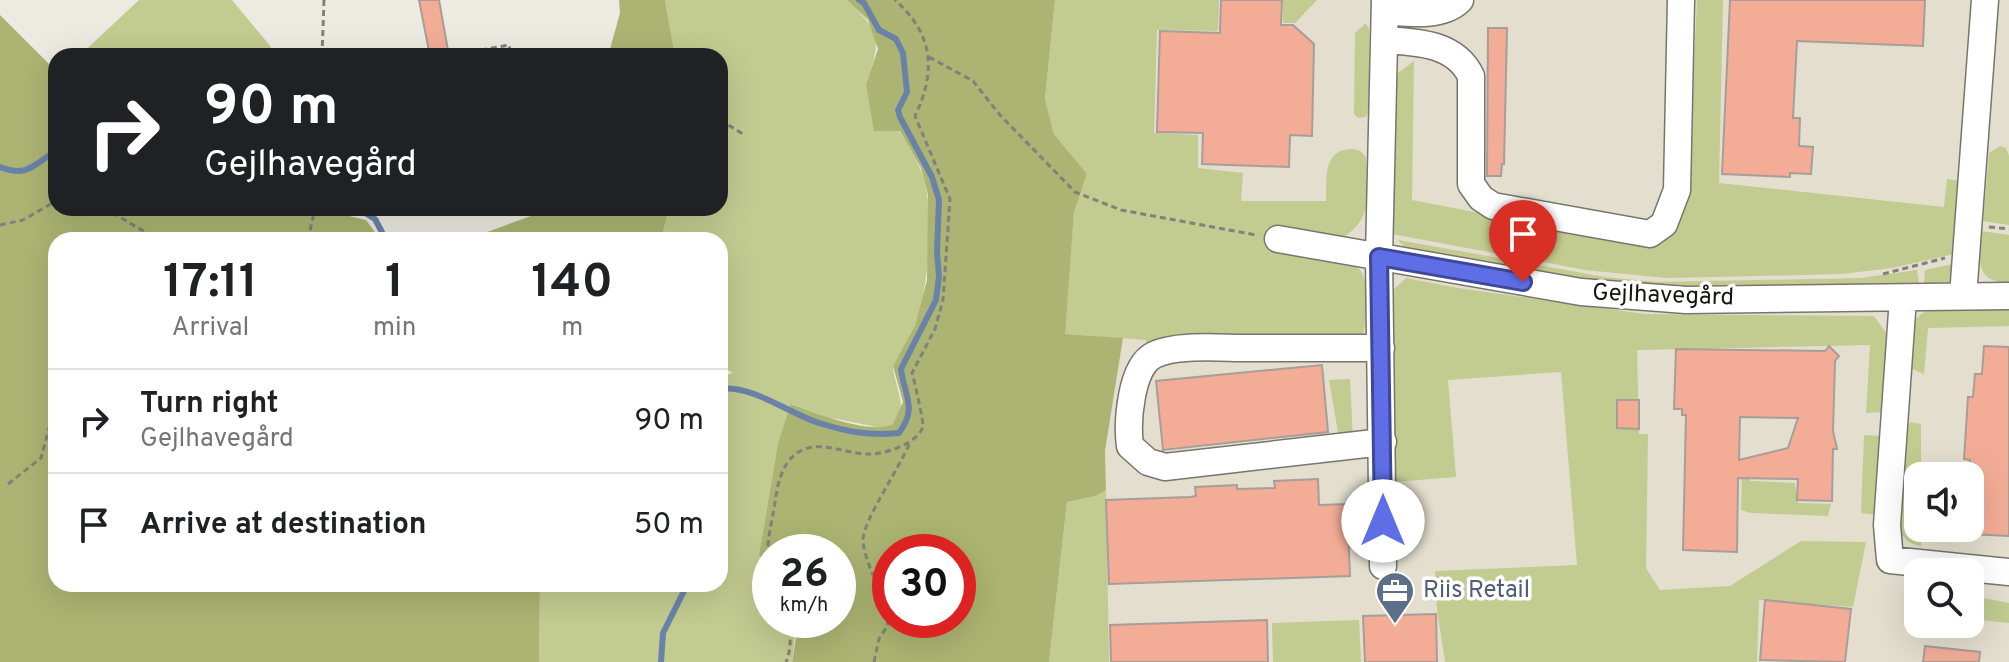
<!DOCTYPE html>
<html lang="en">
<head>
<meta charset="utf-8">
<style>
	:root { --surface:#fff; --page:#f2f2f2; --text:#202124; --muted:#757577; --line:#e0e0e0 }
	body { margin:0; font-family:Overpass,sans-serif; background:var(--page); color:var(--text); height:100vh; display:flex; flex-direction:column; font-size:30px; white-space:nowrap }
	* { box-sizing:border-box; margin:0 }
	p { font-size:26px; color:var(--muted) }
	.icon { flex:none; width:44px; height:44px; fill:none; stroke:currentColor; stroke-width:2; stroke-linecap:round; stroke-linejoin:round }
	.map { position:relative; flex:1; overflow:hidden }
	.details { position:absolute; left:48px; top:232px; width:680px; height:360px; display:flex; flex-direction:column; background:var(--surface); border-radius:24px; box-shadow:0 8px 32px #0002 }
	.details>* { flex:none }
	.top-card { position:absolute; left:48px; top:48px; width:680px; height:168px; border-radius:24px; box-shadow:0 8px 32px #0002; background:#202124; color:#fff; overflow:hidden }
	.fabs { position:absolute; left:1904px; top:462px; display:grid; gap:16px }
	.fabs a { display:grid; place-items:center; width:80px; height:80px; border-radius:16px; background:var(--surface); box-shadow:0 8px 32px #0002; font-size:40px }
	.speed { position:absolute; left:752px; top:534px; display:flex; gap:16px; font-size:40px; font-weight:700; text-align:center }
	.speed>* { display:grid; place-content:center; width:104px; height:104px; border-radius:50%; background:var(--surface); box-shadow:0 8px 32px #0002; line-height:1 }
	.speed small { font-size:20px; font-weight:400 }
	.speed .limit { border:12px solid #d22; background:#fff; color:#111 }
	.pin { position:absolute; display:grid; place-items:center; width:68px; height:68px; color:#fff; margin:-82px -34px; border-radius:50% 50% 50% 0; rotate:-45deg; box-shadow:0 0 8px #0007 }
	.pin .icon { rotate:45deg }
	.me { position:absolute; width:88px; margin:-44px; rotate:0deg; stroke-linejoin:round; filter:drop-shadow(0 0 6px #0008) }
	.turn { display:flex; align-items:center; gap:28px; height:168px; padding:0 24px; font-size:36px }
	.turn .icon { width:104px; height:104px; stroke-width:2.5 }
	.turn b { display:block; font-size:56px; line-height:68px }
	.eta { display:flex; justify-content:space-evenly; align-items:center; height:136px; text-align:center }
	.eta b { font-size:48px; font-weight:700; line-height:56px }
	ul { padding:0; list-style:none }
	li { display:flex; align-items:center; gap:24px; height:104px; padding:0 24px; border-top:2px solid var(--line) }
	li div { flex:1 }
	li b { display:block; font-size:30px }
	li em { font-style:normal }
	.map>svg:first-child { display:block }
	.built { fill:#e3dece; fill-rule:evenodd }
	.green { fill:#c2cb90 }
	.forest { fill:#abb472; fill-rule:evenodd }
	.lines { fill:none; stroke-linecap:round; stroke-linejoin:round }
	.stream { stroke:#6b82a8; stroke-width:6 }
	.building { fill:#f3ad96; stroke:#a79d9a; stroke-width:2; fill-rule:evenodd }
	.minor-casing { stroke:#78756d; stroke-width:29 }
	.path { stroke:#82807a; stroke-width:3; stroke-dasharray:6 4; stroke-linecap:butt }
	.minor { stroke:#fff; stroke-width:26 }
	.route-casing { stroke:#3e4896; stroke-width:20 }
	.route { stroke:#5f6ee6; stroke-width:14 }
	.labels { text-anchor:middle; dominant-baseline:central; stroke-width:7; stroke-linejoin:round; paint-order:stroke }
	.street-label { font-size:24px; fill:#161512; stroke:#fff }
	.service-label { font-size:24px; fill:#4e5e75; stroke:#fff; text-anchor:start }
</style>
</head>
<body>
<div class="map">
<svg width="2009" height="662" viewBox="0 0 2009 662">
	<rect width="100%" height="100%" fill="#edeae1"/>
	<path class="built" d="M 1055,0 L 2009,0 L 2009,662 L 1049,662 L 1106,490 L 1105,451 L 1123,338 L 1064,334 L 1087,174 L 1054,134 ZM 1918,476 L 1970,476 L 1970,528 L 1918,528 ZM 1918,572 L 1970,572 L 1970,624 L 1918,624 Z"/>
	<path class="green" d="M 139,0 L 232,0 L 271,47 L 264,56 L 79,56 Z
		M 665,0 L 847,0 C 882,33 881,41 866,84 C 885,110 906,137 919,166 C 937,203 929,284 916,323 C 911,338 901,352 893,366 C 893,386 918,423 881,428 L 827,417 L 792,404 L 778,443 L 759,555 L 770,580 L 770,620 L 788,620 L 795,636 L 792,662 L 539,662 L 540,584 L 720,584 L 720,377 L 733,373 L 720,365 L 720,240 L 661,240 L 669,208 L 720,208 L 720,56 L 675,56 Z
		M 1055,0 L 1219,0 L 1218,31 L 1157,30 L 1154,133 L 1198,135 L 1198,168 L 1243,173 L 1241,201 L 1326,201 C 1327,180 1322,151 1350,149 C 1358,149 1361,151 1366,157 C 1366,190 1375,216 1345,236 L 1281,226 L 1277,248 C 1296,252 1343,255 1358,268 C 1371,278 1366,321 1363,336 L 1147,345 L 1146,340 L 1064,334 L 1074,213 L 1087,174 L 1054,134 L 1045,99 Z
		M 1283,0 L 1317,0 L 1295,23 L 1283,23 Z
		M 1697,0 L 1723,0 L 1719,183 L 1944,207 L 1947,179 L 1963,181 L 1954,254 L 1892,268 L 1842,274 L 1666,278 L 1585,270 L 1392,234 L 1394,76 L 1414,61 L 1412,200 L 1644,245 C 1677,231 1681,228 1688,192 Z
		M 1366,23 L 1369,29 L 1369,111 L 1366,117 L 1358,118 L 1354,114 L 1355,33 Z
		M 2000,146 L 2006,148 L 2009,156 L 2009,225 L 1983,221 L 1989,153 Z
		M 1981,231 L 2009,235 L 2009,283 C 1975,283 1978,257 1981,231 Z
		M 1398,240 L 1605,277 L 1657,282 L 1861,278 L 1917,270 L 1919,284 L 1654,286 L 1595,281 L 1412,250 L 1402,245 Z
		M 1953,264 L 1949,282 L 1924,284 L 1925,270 Z
		M 1406,278 L 1458,288 L 1645,314 L 1874,316 L 1886,333 L 1882,412 L 1866,413 L 1870,345 L 1637,350 L 1639,434 L 1648,434 L 1646,568 L 1660,590 L 1730,586 L 1801,541 L 1866,542 L 1853,607 L 1759,600 L 1757,662 L 1445,662 L 1437,610 L 1435,571 L 1577,565 L 1561,372 L 1448,380 L 1456,477 L 1394,482 L 1390,293 Z
		M 1935,308 L 2009,308 L 2009,326 L 1928,328 L 1924,374 L 1910,368 C 1911,341 1904,316 1935,308 Z
		M 1350,379 L 1353,439 L 1339,438 L 1329,380 Z
		M 1911,422 L 1921,424 L 1921,474 L 1927,476 L 1918,476 L 1918,528 L 1931,528 L 1931,530 L 1921,530 L 1921,546 C 1910,544 1905,541 1900,531 L 1906,428 Z
		M 1864,435 L 1881,436 L 1876,515 L 1861,513 Z
		M 1742,473 L 1750,473 L 1750,481 L 1795,483 L 1798,503 L 1831,504 L 1828,516 L 1751,513 L 1741,510 Z
		M 1106,490 L 1109,662 L 1049,662 L 1067,502 L 1096,496 Z
		M 1970,580 L 1983,582 L 1983,598 L 2009,603 L 2009,623 L 1970,619 Z
		M 1359,620 L 1361,662 L 1273,662 L 1272,623 Z"/>
	<path class="forest" d="M 619,0 L 665,0 L 675,56 L 608,56 L 620,13 Z
		M 847,0 L 1055,0 L 1045,99 L 1054,134 L 1087,174 L 1074,213 L 1065,334 L 1123,338 L 1105,451 L 1106,490 L 1096,496 L 1067,502 L 1049,662 L 792,662 L 796,638 L 788,620 L 838,620 L 838,552 L 770,552 L 770,580 L 759,555 L 778,443 L 791,404 C 813,412 873,436 893,424 L 903,402 L 893,366 L 915,326 L 927,280 L 928,195 L 921,168 L 900,131 L 874,131 L 866,84 L 878,49 L 868,20 ZM 890,552 L 958,552 L 958,620 L 890,620 Z
		M 0,15 L 56,71 L 56,208 L 315,208 L 366,220 L 381,240 L 56,240 L 56,584 L 540,584 L 539,662 L 0,662 Z
		M 553,208 L 669,208 L 661,240 L 465,240 Z"/>
	<g class="lines">
		<path class="stream" d="M 0,167 C 28,178 34,164 56,151
			M 357,208 L 375,219 L 386,240
			M 720,389 C 753,385 788,413 819,423 C 848,432 869,436 899,433 C 918,408 904,395 901,369 L 936,300 L 939,277 L 937,251 L 939,200 L 932,177 L 900,117 L 898,110 L 907,92 L 903,53 L 896,39 L 879,30 L 864,3 L 859,0
			M 661,662 L 663,633 L 685,589 L 685,584"/>
	</g>
	<path class="building" d="M 419,0 L 439,0 L 449,56 L 430,56 Z
		M 1221,0 L 1282,0 L 1281,25 L 1293,25 L 1314,44 L 1312,136 L 1290,135 L 1289,167 L 1202,164 L 1203,133 L 1157,132 L 1160,31 L 1220,33 Z
		M 1730,0 L 1925,0 L 1923,46 L 1797,41 L 1793,118 L 1800,118 L 1799,146 L 1813,147 L 1811,174 L 1790,173 L 1790,177 L 1722,174 Z
		M 1488,28 L 1507,28 L 1504,164 L 1502,164 L 1501,176 L 1487,176 Z
		M 1829,346 L 1839,356 L 1835,361 L 1833,431 L 1837,449 L 1833,449 L 1832,501 L 1797,500 L 1798,479 L 1738,478 L 1737,552 L 1683,550 L 1686,415 L 1682,415 L 1682,409 L 1674,409 L 1676,349 L 1825,351 ZM 1740,417 L 1798,418 L 1788,448 L 1739,460 Z
		M 1984,346 L 2009,347 L 2009,536 L 1970,534 L 1970,460 L 1964,459 L 1968,397 L 1973,397 L 1975,374 L 1982,374 Z
		M 1322,365 L 1328,432 L 1163,450 L 1156,381 Z
		M 1617,400 L 1639,400 L 1639,429 L 1617,428 Z
		M 1318,479 L 1319,505 L 1347,504 L 1350,576 L 1109,584 L 1106,500 L 1190,497 L 1196,496 L 1195,487 L 1237,485 L 1237,489 L 1275,488 L 1274,481 Z
		M 1765,600 L 1851,609 L 1845,662 L 1760,660 Z
		M 1436,614 L 1437,662 L 1365,662 L 1363,616 Z
		M 1267,620 L 1268,662 L 1111,662 L 1110,625 Z
		M 1925,646 L 1980,652 L 1979,662 L 1923,662 Z"/>
	<g class="lines">
		<defs>
			<path id="minor" d="M 1385,11 C 1408,13 1442,18 1460,0
				M 1384,40 C 1417,42 1455,43 1471,76 L 1471,184 L 1481,198 L 1493,206 L 1650,234 L 1664,224 L 1677,190 L 1681,0
				M 1278,239 L 1581,292 L 1686,300 L 2009,296
				M 1963,296 L 1985,0
				M 1903,298 L 1887,525 L 1890,560 L 2009,572
				M 1381,348 C 1336,348 1291,348 1246,348 C 1221,348 1176,344 1154,355 C 1130,367 1127,424 1130,446 L 1148,462 L 1165,467 L 1383,442
				M 1383,566 L 1379,257 L 1385,0"/>
		</defs>
		<use href="#minor" class="minor-casing"/>
		<path class="path" d="M 481,50 L 509,45 L 511,56
			M 322,56 L 324,0
			M 929,57 L 973,81 L 1000,115 L 1075,192 L 1121,210 L 1256,235
			M 720,120 L 743,134
			M 104,208 L 159,240
			M 0,225 L 23,220 L 56,201
			M 1989,227 L 2009,229
			M 308,240 L 315,208
			M 1883,274 L 1945,258
			M 8,484 L 41,458 L 56,402
			M 770,576 C 764,554 770,531 774,509 C 777,490 779,466 797,453 C 819,438 847,455 870,454 C 887,454 917,443 923,427 C 924,423 914,379 912,373 L 935,329 L 943,300 L 950,199 L 915,116 C 937,70 933,34 895,0
			M 786,620 C 791,635 792,647 786,662
			M 874,662 L 879,639 L 888,625 C 886,615 886,604 882,594 C 874,577 866,562 863,542 C 861,523 901,466 910,442"/>
		<use href="#minor" class="minor"/>
	</g>
	<g class="lines">
		<defs>
			<path id="route" d="M 1383,521 L 1379,257 L 1523,282"/>
		</defs>
		<use href="#route" class="route-casing"/>
		<use href="#route" class="route"/>
	</g>
	<defs>
		<symbol id="office-pin" viewBox="-11 -11 22 30"><path d="M0 17L-7.5 6A9.5 9.5 0 1 1 7.5 6Z" fill="#5c6f8a" stroke="#fff"/><path d="M-6-3h4V-5.5h4V-3h4V5H-6ZM-1-4.5V-3h2v-1.5ZM-6 0V1H6V0Z" fill="#fff"/></symbol>
	</defs>
	<g fill-rule="evenodd">
		<use href="#office-pin" x="1373" y="569" width="44" height="60"/>
	</g>
	<g class="labels">
		<g class="street-label">
			<text transform="translate(1663 296) rotate(2)">Gejlhavegård</text>
		</g>
		<g class="service-label">
			<text x="1423" y="591">Riis Retail</text>
		</g>
	</g>
</svg>
<div class="fabs">
<a><svg class="icon" aria-label="sound" viewBox="0 0 24 24"><path d="M4 9h4l5-4v14l-5-4H4zM17 9q2 3 0 6"/></svg></a>
<a><svg class="icon" aria-label="search" viewBox="0 0 24 24"><circle cx="10" cy="10" r="6"/><path d="M15 15l6 6"/></svg></a>
</div>
<div class="speed"><div>26<small>km/h</small></div><div class="limit">30</div></div>
<div class="pin" style="left:1523px;top:282px;background:#d93025"><svg class="icon" aria-label="arrive" viewBox="0 0 24 24"><path d="M6 21V4h12l-3 4 3 4H6"/></svg></div>
<svg class="me" style="left:1383px;top:521px" viewBox="-20 -20 40 40"><circle r="19" fill="#fff"/><path d="M0-13L10 11 0 6-10 11z" fill="#5f6ee6"/></svg>
<div class="top-card">
<div class="turn"><svg class="icon" aria-label="right" viewBox="0 0 24 24"><path d="M7 20v-9h11M14 6l5 5-5 5"/></svg><div><b>90 m</b>Gejlhavegård</div></div>
</div>
<section class="details">
<div class="eta">
<div><b>17:11</b><p>Arrival</p></div>
<div><b>1</b><p>min</p></div>
<div><b>140</b><p>m</p></div>
</div>
<ul>
<li><svg class="icon" aria-label="right" viewBox="0 0 24 24"><path d="M7 20v-9h11M14 6l5 5-5 5"/></svg><div><b>Turn right</b><p>Gejlhavegård</p></div><em>90 m</em></li>
<li><svg class="icon" aria-label="arrive" viewBox="0 0 24 24"><path d="M6 21V4h12l-3 4 3 4H6"/></svg><div><b>Arrive at destination</b></div><em>50 m</em></li>
</ul>
</section>
</div>
</body>
</html>
